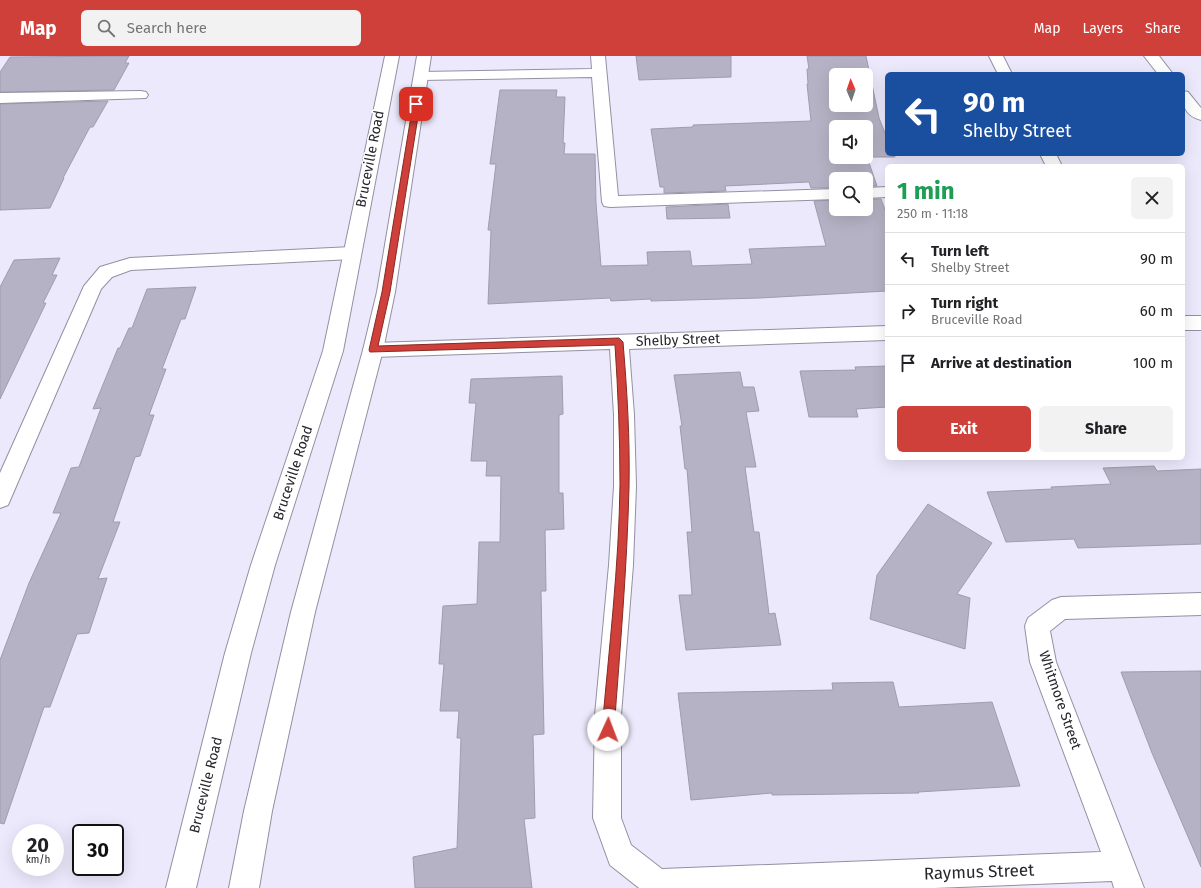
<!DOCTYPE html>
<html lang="en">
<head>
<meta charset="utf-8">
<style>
	:root { --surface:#fff; --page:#f2f2f2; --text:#202124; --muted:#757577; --line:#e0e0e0; --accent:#ce4039 }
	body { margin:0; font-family:"Fira Sans",sans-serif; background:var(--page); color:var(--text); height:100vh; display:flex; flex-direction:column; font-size:15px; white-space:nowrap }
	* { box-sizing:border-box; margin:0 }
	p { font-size:13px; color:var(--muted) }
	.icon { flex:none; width:22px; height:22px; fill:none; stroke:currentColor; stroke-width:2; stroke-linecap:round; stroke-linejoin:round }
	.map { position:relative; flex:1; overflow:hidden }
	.panel { position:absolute; left:885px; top:108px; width:300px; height:296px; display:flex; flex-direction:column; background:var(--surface); border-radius:6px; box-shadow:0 4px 16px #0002 }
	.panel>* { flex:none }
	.top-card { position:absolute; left:885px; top:16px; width:300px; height:84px; border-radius:6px; box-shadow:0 4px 16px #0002; background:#1a4fa0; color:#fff; overflow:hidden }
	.needle { width:26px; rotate:358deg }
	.tools { position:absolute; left:829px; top:12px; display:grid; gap:8px }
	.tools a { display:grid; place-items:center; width:44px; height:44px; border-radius:6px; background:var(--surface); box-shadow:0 4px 16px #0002; font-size:20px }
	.speed { position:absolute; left:12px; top:768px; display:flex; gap:8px; font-size:20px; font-weight:700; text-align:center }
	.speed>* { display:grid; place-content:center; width:52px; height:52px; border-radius:50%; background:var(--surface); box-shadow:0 4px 16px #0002; line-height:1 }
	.speed small { font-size:10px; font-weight:400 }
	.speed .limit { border:2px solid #111; border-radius:6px; background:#fff; color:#111 }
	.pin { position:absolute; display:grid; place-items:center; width:34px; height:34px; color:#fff; margin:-17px; border-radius:8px; box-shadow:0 2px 6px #0006 }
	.me { position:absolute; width:44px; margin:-22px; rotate:2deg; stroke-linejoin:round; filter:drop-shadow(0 0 3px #0008) }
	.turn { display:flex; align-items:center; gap:14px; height:84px; padding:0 12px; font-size:18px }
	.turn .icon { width:52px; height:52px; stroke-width:2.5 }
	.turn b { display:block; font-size:28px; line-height:34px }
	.round { display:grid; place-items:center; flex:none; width:42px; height:42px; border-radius:6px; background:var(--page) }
	.summary { display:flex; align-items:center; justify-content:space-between; height:68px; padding:0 12px }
	h1 { font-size:24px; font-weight:700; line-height:30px; color:#1e9e55 }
	.primary-button { display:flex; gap:8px; margin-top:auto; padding:8px 12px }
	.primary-button a { flex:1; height:46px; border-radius:6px; background:var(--accent); color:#fff; font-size:16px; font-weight:700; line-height:46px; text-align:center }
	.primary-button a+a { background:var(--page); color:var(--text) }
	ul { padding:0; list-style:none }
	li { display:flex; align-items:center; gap:12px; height:52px; padding:0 12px; border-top:1px solid var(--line) }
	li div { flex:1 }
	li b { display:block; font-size:15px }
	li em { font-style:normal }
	header { display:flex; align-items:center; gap:24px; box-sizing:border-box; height:56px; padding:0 20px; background:var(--accent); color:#fff }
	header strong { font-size:19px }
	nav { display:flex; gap:22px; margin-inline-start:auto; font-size:14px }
	.search { width:280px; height:36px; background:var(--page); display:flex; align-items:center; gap:10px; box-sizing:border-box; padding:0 14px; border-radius:6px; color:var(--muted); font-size:15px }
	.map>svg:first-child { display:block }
	.building { fill:#b4b2c4; stroke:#9f9cad; fill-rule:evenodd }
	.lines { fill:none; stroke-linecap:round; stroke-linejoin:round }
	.minor-casing { stroke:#9390a1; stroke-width:2 }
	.major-casing { stroke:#9390a1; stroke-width:2 }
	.minor { fill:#fff; fill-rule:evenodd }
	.major { fill:#fff; fill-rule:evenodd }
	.route { fill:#ce4039; stroke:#862a25 }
	.labels { text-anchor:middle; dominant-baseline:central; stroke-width:3; stroke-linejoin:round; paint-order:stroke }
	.street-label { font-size:14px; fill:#27262d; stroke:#fff }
	.near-street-label { font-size:17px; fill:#27262d; stroke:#fff }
</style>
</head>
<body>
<header>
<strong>Map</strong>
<div class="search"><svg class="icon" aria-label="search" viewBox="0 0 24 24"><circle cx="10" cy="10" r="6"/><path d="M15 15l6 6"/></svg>Search here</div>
<nav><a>Map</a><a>Layers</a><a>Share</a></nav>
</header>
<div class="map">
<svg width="1201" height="832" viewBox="0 0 1201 832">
	<rect width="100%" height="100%" fill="#ece9fc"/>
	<path class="building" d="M 129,0 L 125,7 L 129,7 L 114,34 L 0,36 L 0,16 L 10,1 Z
		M 636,0 L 731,0 L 731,21 L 639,24 Z
		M 807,0 L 866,0 L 879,62 L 887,82 L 887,98 L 894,98 L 895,101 L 867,101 L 877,130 L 866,130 L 866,123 L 836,123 L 836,132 L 811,132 L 809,126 L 725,130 L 726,135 L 664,137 L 664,131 L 660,131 L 651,73 L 693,71 L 693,69 L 811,65 L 807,28 L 808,28 L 807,13 L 809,13 ZM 836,19 L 866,19 L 866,49 L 836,49 ZM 836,71 L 866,71 L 866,101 L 836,101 Z
		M 500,34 L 557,34 L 556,41 L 565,41 L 563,87 L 565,87 L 564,98 L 595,98 L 596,147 L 601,210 L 648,209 L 647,196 L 690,195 L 692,210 L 752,208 L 749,193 L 826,190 L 814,145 L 836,144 L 836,153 L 866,153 L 866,143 L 881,143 L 887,159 L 887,235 L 760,242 L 651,245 L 651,243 L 611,245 L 610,242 L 488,248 L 491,174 L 488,174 L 496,108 L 490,108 Z
		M 108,45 L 93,71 L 90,71 L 63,122 L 64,122 L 50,152 L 0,154 L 0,48 Z
		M 728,148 L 730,162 L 667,163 L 666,151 Z
		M 60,202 L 52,219 L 57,219 L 43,247 L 46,247 L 0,343 L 0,231 L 14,204 Z
		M 196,231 L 185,263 L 181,263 L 162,313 L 166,313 L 149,359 L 154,359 L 140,400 L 135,401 L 113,466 L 120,466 L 98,523 L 107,522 L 89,577 L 77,578 L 50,651 L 44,651 L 4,768 L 0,767 L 0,604 L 29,527 L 61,457 L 53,457 L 71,412 L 79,411 L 101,352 L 93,353 L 118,292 L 120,292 L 129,272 L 132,272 L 147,233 Z
		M 887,310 L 887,351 L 856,353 L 858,361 L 809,361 L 800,315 L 856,314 L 855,311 Z
		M 740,316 L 743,331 L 754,331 L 759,355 L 746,356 L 756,411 L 745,411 L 754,476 L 759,476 L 769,558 L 775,557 L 781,589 L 686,594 L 679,539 L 692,539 L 687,476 L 692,476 L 687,413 L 685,413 L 680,370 L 682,370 L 674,319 Z
		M 562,320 L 563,358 L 559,359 L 559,437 L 563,437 L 564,473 L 545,474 L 546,535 L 541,535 L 544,678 L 533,679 L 535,762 L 524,763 L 532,832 L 415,832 L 413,801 L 457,792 L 461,682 L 457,682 L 459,655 L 440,655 L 444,608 L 439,608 L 443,550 L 477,548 L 479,486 L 500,486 L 501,420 L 486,420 L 487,405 L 471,405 L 476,347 L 469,347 L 471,323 Z
		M 1154,410 L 1157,415 L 1201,413 L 1201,488 L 1078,492 L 1074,483 L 1006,486 L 987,436 L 1052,433 L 1051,431 L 1111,428 L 1103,412 Z
		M 928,448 L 992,487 L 957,538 L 970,542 L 965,593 L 870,563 L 877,519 Z
		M 1201,615 L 1201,811 L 1152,697 L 1121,616 Z
		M 893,626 L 899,651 L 992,646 L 1020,730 L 918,736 L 919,737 L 772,739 L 772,737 L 691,744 L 678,637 L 833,634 L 832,627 Z"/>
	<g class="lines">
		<defs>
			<path id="minor" d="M 591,0 L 605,0 L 618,140 L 836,133 L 836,143 L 610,151 L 604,150 L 602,146 L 592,21 L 421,24 L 416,23 L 414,20 L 416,17 L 421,16 L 592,13 Z
				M 989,0 L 1003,0 L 1012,18 L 998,18 Z
				M 1144,0 L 1159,0 L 1173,18 L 1158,18 Z
				M 141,35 L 146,36 L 148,39 L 146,42 L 0,47 L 0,37 Z
				M 1183,35 L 1188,36 L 1201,52 L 1201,64 C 1184,59 1183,50 1183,35 Z
				M 1040,98 L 1056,98 L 1062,110 L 1046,110 Z
				M 887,131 L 887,141 L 866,142 L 866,132 Z
				M 352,191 L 358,193 L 361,197 L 358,201 L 352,203 L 131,214 L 112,221 L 101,233 L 8,449 L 0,452 L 0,417 L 84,230 L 100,211 L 130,202 Z
				M 1183,260 L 1201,260 L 1201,274 L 1183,274 Z
				M 887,270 L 887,284 L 629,293 L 634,359 L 636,430 L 633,509 L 621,659 L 621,762 L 631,789 L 662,813 L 1101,796 L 1030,606 L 1025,570 L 1028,562 L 1052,544 L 1061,541 L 1201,537 L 1201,559 L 1065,563 L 1050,575 L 1056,606 L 1144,832 L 1114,832 L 1112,825 L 934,832 L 639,832 L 610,809 L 593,762 L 595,659 L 609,509 L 614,430 L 614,359 L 610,293 L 373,301 L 366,299 L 363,294 L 366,289 L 373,287 Z"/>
			<path id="major" d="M 385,0 L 399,0 L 343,295 L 275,509 L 251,597 L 196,832 L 166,832 L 225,597 L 251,509 L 323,295 Z
				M 417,0 L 431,0 L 395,236 L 383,294 L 315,556 L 272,755 L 259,832 L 229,832 L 244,755 L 291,556 L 363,294 L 377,236 Z"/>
		</defs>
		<use href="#minor" class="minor-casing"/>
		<use href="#major" class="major-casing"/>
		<use href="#minor" class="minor"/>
		<use href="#major" class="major"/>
	</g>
	<path class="route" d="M 416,46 L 420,48 L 390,236 L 378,290 L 619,282 L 623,286 C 627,334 630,382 629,431 C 627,512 620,593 614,674 L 612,677 L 608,679 L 604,677 L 602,674 C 609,592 619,510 620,428 C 620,381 618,335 615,289 L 370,296 L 369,294 L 382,236 L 413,48 Z"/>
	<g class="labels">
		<g class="street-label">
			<text transform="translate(370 103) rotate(-79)">Bruceville Road</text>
			<text transform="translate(678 284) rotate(-2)">Shelby Street</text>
			<text transform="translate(293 417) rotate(-72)">Bruceville Road</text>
			<text transform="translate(1060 644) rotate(71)">Whitmore Street</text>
			<text transform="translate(206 729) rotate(-76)">Bruceville Road</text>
		</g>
		<g class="near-street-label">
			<text transform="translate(979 816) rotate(-2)">Raymus Street</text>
		</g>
	</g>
</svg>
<div class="tools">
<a><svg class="needle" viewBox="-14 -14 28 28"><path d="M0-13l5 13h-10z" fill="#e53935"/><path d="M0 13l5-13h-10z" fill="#757577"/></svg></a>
<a><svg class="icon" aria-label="sound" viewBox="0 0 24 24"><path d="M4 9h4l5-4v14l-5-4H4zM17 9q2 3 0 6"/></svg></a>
<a><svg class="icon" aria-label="search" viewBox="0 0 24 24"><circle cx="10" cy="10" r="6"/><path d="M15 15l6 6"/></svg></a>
</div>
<div class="speed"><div>20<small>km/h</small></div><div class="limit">30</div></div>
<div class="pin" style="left:416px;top:48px;background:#d93025"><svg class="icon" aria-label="arrive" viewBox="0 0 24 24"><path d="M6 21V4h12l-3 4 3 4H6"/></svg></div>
<svg class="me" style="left:608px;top:674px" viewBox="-20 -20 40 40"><circle r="19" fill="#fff"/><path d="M0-13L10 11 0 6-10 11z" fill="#ce4039"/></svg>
<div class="top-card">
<div class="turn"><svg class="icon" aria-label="left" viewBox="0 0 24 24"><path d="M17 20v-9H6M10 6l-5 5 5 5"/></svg><div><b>90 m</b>Shelby Street</div></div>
</div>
<section class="panel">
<div class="summary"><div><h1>1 min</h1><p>250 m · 11:18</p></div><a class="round"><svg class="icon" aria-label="close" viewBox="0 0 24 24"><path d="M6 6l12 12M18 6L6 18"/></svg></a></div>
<ul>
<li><svg class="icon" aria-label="left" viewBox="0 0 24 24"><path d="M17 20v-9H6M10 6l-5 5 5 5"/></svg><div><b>Turn left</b><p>Shelby Street</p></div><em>90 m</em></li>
<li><svg class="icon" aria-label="right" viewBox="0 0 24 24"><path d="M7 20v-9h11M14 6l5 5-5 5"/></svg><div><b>Turn right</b><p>Bruceville Road</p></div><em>60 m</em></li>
<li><svg class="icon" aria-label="arrive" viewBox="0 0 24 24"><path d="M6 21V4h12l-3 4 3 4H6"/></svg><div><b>Arrive at destination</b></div><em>100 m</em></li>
</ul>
<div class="primary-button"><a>Exit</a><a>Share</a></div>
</section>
</div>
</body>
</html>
